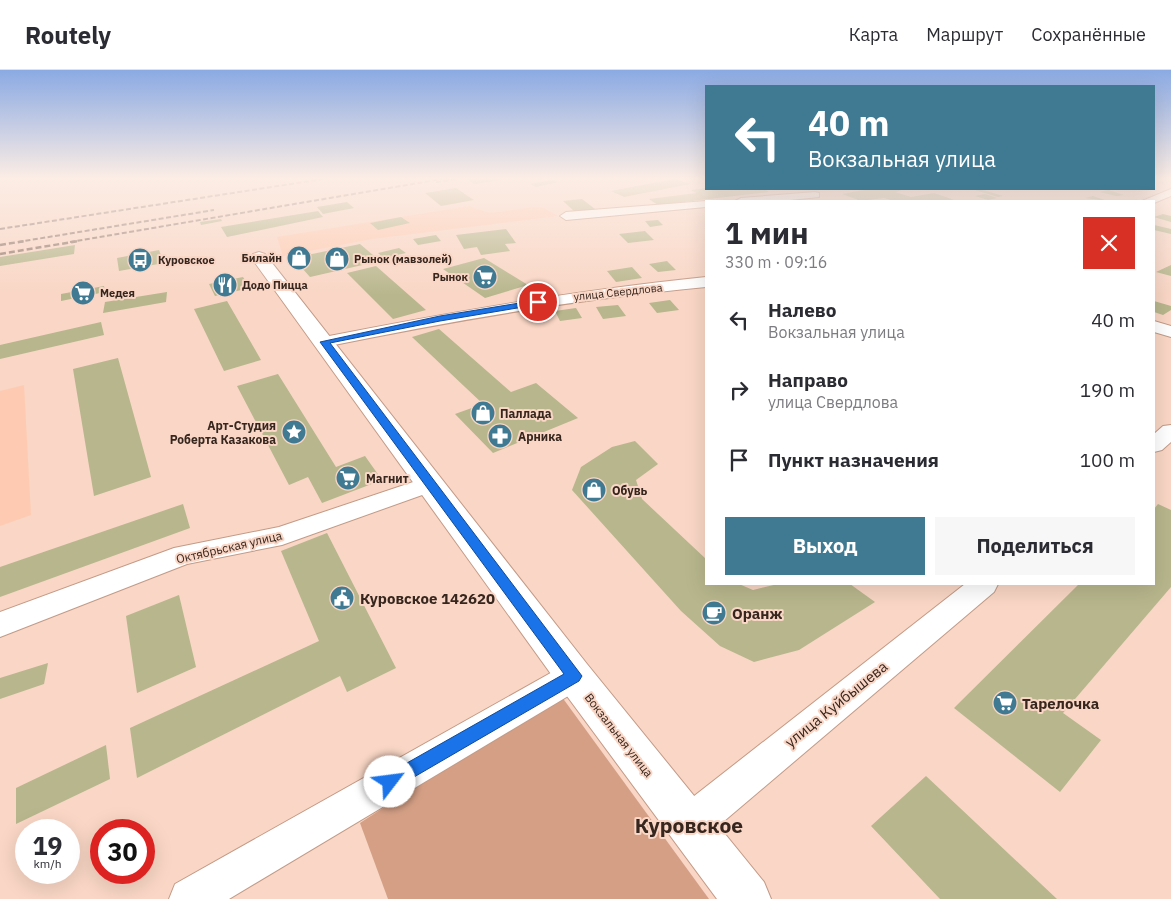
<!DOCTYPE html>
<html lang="ru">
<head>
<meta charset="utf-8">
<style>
	:root { --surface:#fff; --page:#f7f7f7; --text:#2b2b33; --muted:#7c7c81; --line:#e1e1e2; --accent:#3f7a92 }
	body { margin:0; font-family:"IBM Plex Sans",sans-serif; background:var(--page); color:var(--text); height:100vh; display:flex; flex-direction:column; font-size:19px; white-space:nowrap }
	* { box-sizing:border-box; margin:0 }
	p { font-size:16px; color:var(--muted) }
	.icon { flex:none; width:28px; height:28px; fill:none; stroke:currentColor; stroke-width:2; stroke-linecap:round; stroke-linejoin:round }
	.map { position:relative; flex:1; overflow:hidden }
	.side { position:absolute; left:705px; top:130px; width:450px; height:385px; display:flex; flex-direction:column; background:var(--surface); border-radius:0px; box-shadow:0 5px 20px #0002 }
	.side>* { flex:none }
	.hud { position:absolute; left:705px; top:15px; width:450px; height:105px; border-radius:0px; box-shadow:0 5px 20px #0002; background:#3f7a92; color:#fff; overflow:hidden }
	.speed { position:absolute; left:15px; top:749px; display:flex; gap:10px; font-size:25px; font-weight:700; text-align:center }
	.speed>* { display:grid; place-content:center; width:65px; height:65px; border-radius:50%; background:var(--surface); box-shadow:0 5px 20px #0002; line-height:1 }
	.speed small { font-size:12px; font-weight:400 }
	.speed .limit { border:8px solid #d22; background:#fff; color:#111 }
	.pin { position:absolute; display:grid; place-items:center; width:42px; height:42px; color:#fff; margin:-21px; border:2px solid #fff; border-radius:50%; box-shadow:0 1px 5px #0007 }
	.me { position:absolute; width:55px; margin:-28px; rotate:60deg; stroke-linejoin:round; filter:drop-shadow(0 0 4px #0008) }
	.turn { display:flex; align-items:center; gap:18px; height:105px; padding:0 20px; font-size:22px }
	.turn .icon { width:65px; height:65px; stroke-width:2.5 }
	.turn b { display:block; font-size:35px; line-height:42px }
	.round { display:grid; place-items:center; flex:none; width:52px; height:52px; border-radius:0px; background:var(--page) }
	.headline { display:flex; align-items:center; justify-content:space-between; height:85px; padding:0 20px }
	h1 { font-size:30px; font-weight:700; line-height:38px }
	.action { display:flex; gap:10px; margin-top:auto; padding:10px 20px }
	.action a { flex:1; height:58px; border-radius:0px; background:var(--accent); color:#fff; font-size:20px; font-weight:700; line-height:58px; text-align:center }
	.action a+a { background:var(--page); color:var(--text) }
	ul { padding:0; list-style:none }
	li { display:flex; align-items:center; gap:15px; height:70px; padding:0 20px }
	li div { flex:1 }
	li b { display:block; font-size:19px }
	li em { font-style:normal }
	header { display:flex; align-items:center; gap:30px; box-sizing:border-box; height:70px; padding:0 25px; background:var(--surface); border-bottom:1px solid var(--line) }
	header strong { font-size:24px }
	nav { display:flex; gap:28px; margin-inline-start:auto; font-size:18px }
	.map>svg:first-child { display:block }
	.built { fill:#fecbb2 }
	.green { fill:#d49f85 }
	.building { fill:#b7b68c }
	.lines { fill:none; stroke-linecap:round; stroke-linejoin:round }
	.street-casing { stroke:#c39a86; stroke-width:2 }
	.secondary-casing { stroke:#c39a86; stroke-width:2 }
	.street { fill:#fff; fill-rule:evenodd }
	.secondary { fill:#fff; fill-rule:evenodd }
	.rail-far1 { stroke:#957b6f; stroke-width:2; stroke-dasharray:5 2.5; stroke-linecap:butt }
	.rail { stroke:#957b6f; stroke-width:2.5; stroke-dasharray:6 3; stroke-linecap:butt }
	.route { fill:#1a73e8; stroke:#114b97 }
	.labels { text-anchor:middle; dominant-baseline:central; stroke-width:4; stroke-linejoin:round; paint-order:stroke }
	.far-poi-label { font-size:11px; font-weight:bold; fill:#36261e; stroke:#f9d6c5; text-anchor:start }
	.far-street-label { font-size:11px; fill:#36261e; stroke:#f9d6c5 }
	.poi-label { font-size:12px; font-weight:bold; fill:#36261e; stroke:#f9d6c5; text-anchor:start }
	.street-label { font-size:12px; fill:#36261e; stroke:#f9d6c5 }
	.near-poi-label { font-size:15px; font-weight:bold; fill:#36261e; stroke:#f9d6c5; text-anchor:start }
	.near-street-label { font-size:15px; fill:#36261e; stroke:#f9d6c5 }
	.near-district-label { font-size:21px; font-weight:bold; fill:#36261e; stroke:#f9d6c5 }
</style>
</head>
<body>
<header>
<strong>Routely</strong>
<nav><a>Карта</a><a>Маршрут</a><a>Сохранённые</a></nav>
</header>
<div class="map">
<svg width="1171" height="829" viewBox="0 0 1171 829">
	<rect width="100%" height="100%" fill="#f9d6c5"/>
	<path class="built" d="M 469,136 L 490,143 L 534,137 L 544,138 L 558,146 L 372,169 L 283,186 L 277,167 Z
		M 24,315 L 31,445 L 0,456 L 0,321 Z"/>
	<path class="green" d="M 559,623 L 709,829 L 388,829 L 360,753 Z"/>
	<path class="building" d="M 467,109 L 500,109 L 500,110 L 474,114 Z
		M 675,109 L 690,114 L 624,127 L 611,121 Z
		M 552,110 L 558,112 L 536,117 L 530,114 Z
		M 456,118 L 474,130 L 441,136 L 425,123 Z
		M 706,118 L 764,119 L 769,122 L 658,135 L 649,129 L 696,123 L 691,120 Z
		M 870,119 L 905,119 L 895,122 L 911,127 L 934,123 L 957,131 L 894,131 L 884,128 L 861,131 L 842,124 Z
		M 980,119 L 1003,126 L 998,127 L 975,120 Z
		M 1108,120 L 1124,125 L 1116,126 L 1100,122 Z
		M 985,124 L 997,128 L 988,130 L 975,126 Z
		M 1093,126 L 1108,131 L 1085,128 Z
		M 582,129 L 595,139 L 575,142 L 563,131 Z
		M 347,132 L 354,138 L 323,144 L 317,137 Z
		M 318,141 L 323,147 L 227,167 L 221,157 Z
		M 1163,144 L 1171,146 L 1171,152 L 1154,147 Z
		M 401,147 L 410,153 L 378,160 L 370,153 Z
		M 221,149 L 222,151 L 201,155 L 200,152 Z
		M 658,150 L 663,155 L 650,157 L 645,151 Z
		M 1154,155 L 1171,159 L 1171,164 L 1154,160 Z
		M 506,159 L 516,173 L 505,174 L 510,181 L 481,185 L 477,177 L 464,179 L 456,165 Z
		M 645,161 L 654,170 L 628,173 L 619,164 Z
		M 436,165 L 441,171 L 418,175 L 413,169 Z
		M 360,174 L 380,191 L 310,207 L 293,188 Z
		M 75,175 L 74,184 L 0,196 L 0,187 Z
		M 399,178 L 406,183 L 384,188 L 378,183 Z
		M 159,180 L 164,193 L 119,201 L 117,188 Z
		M 484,188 L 528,215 L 485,228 L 443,199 Z
		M 667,191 L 676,200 L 658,202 L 649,194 Z
		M 1171,195 L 1171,206 L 1156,202 Z
		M 376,196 L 426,240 L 393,249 L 347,203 Z
		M 632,197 L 642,208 L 616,212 L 607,201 Z
		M 243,207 L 250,218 L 215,226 L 209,214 Z
		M 104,216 L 105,222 L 61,231 L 61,224 Z
		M 167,222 L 166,232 L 103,243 L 105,232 Z
		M 670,230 L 679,240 L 657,243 L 649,233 Z
		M 227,231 L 261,290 L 224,301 L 194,239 Z
		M 1154,231 L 1171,236 L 1171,240 L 1163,245 L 1154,242 Z
		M 618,235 L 626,246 L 603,249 L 596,237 Z
		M 576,238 L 582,248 L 560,251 L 555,241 Z
		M 101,252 L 104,265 L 0,289 L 0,275 Z
		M 439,259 L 511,322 L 536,313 L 578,348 L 493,383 L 455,344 L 483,334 L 412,267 Z
		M 118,288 L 151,407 L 94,426 L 73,299 Z
		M 278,304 L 336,397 L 365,386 L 382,410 L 322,433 L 308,407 L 289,415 L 237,316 Z
		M 635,371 L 658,394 L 636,410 L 642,429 L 706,489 L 706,514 L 739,514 L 753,520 L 778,514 L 850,514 L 875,532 L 799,580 L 754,592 L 720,576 L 681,541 L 572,420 L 581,397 L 612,377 Z
		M 183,434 L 190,458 L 0,527 L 0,497 Z
		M 1158,434 L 1171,440 L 1171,517 L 1063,643 L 1101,670 L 1060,722 L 954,638 L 1079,514 L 1154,514 L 1154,439 Z
		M 327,463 L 396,598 L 347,622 L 340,606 L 137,708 L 130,658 L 319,571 L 281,481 Z
		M 179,525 L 196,597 L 137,623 L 126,546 Z
		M 48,593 L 44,614 L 0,629 L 0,608 Z
		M 106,675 L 110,709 L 16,754 L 16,718 Z
		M 926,706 L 1057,829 L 940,829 L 871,756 Z"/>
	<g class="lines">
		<defs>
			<path id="street" d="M 1171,119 L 1171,126 L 1154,133 L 1142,131 Z
				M 815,122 L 819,123 L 819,127 L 780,131 L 735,131 L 741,128 Z
				M 706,131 L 706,137 L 566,150 L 560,146 L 566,142 L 706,131 L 709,131 Z
				M 706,207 L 706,217 C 577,229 451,251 324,277 L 318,276 L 315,272 L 318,268 L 324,267 C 451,242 577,220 706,207 Z
				M 1154,251 L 1171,256 L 1171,267 L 1154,262 Z
				M 1171,355 L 1171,372 L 1162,380 L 1154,382 L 1154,364 L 1163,356 Z
				M 431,406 L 439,409 L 443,414 L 439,419 L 282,475 L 187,494 L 0,567 L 0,542 L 174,478 L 279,457 Z
				M 965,514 L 998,514 L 994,522 L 703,769 L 689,774 L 675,769 L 670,755 L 675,741 Z
				M 574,592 L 585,596 L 590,606 L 585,616 L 229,829 L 169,829 L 175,814 L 563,596 Z"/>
			<path id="secondary" d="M 259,182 L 265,184 L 587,594 L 764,812 L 771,829 L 717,829 L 561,618 L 253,190 L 251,187 L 253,184 Z"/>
		</defs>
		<use href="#street" class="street-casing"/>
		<use href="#secondary" class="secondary-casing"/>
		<use href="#street" class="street"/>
		<use href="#secondary" class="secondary"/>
		<path class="rail-far1" d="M 436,112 L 456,109
			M 0,159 L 323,109
			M 18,172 L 214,140
			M 70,172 L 442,109"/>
		<path class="rail" d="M 0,175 L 25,171
			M 0,184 L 78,171"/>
	</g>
	<linearGradient id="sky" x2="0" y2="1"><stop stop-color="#8baae3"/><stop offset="0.48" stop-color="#fcede5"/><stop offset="1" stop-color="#fcede5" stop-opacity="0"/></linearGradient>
	<rect width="1171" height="225" fill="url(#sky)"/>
	<path class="route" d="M 538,230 L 542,232 L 541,234 L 440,251 L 330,273 L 582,606 L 579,611 L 390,721 L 384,719 L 381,712 L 384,706 L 564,604 L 320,272 L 440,246 Z"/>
	<defs>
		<symbol id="shop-disc" viewBox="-11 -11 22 22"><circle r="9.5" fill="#3f7a92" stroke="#f9d6c5"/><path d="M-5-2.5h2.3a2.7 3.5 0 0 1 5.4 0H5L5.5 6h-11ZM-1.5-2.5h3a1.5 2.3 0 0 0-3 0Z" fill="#fff"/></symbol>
		<symbol id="bus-disc" viewBox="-11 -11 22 22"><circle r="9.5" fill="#3f7a92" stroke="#f9d6c5"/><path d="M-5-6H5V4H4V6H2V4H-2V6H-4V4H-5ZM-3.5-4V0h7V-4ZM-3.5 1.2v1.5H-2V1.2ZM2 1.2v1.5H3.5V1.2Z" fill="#fff"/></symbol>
		<symbol id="supermarket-disc" viewBox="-11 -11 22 22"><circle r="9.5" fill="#3f7a92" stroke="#f9d6c5"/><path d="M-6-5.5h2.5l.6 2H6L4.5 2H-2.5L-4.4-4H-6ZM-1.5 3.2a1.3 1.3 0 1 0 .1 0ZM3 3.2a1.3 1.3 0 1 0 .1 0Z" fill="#fff"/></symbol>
		<symbol id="restaurant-disc" viewBox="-11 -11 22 22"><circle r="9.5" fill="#3f7a92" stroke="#f9d6c5"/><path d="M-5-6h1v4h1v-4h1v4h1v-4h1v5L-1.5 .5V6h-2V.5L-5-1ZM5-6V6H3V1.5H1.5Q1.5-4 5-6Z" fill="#fff"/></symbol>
		<symbol id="sight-disc" viewBox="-11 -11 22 22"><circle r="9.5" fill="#3f7a92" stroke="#f9d6c5"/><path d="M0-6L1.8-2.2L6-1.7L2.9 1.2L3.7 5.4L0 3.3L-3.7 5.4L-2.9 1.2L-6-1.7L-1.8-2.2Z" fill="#fff"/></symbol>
		<symbol id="pharmacy-disc" viewBox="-11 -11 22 22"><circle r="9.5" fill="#3f7a92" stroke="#f9d6c5"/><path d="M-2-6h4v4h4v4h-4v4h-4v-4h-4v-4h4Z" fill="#fff"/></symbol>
		<symbol id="civic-disc" viewBox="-11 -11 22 22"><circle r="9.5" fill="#3f7a92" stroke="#f9d6c5"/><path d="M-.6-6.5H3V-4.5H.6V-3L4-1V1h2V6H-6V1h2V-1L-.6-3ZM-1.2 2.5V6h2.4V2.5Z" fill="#fff"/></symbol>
		<symbol id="cafe-disc" viewBox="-11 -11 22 22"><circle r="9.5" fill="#3f7a92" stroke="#f9d6c5"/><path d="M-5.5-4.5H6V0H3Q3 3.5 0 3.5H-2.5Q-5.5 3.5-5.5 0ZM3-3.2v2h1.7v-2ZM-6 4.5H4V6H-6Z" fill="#fff"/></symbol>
	</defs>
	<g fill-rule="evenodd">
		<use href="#shop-disc" x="285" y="174" width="28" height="28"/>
		<use href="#shop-disc" x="323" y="175" width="28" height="28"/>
		<use href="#bus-disc" x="126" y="176" width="28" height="28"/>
		<use href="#supermarket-disc" x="471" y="193" width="28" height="28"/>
		<use href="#restaurant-disc" x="211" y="201" width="28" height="28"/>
		<use href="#supermarket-disc" x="69" y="209" width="28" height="28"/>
		<use href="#shop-disc" x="469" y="329" width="28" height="28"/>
		<use href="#sight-disc" x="280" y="348" width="28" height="28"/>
		<use href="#pharmacy-disc" x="486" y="352" width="28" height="28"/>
		<use href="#supermarket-disc" x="334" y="394" width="28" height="28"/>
		<use href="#shop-disc" x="580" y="406" width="28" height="28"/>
		<use href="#civic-disc" x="328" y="514" width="28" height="28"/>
		<use href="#cafe-disc" x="700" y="529" width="28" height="28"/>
		<use href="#supermarket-disc" x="991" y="619" width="28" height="28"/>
	</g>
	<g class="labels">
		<g class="far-poi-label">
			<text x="282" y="188" text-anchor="end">Билайн</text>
			<text x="354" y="189">Рынок (мавзолей)</text>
			<text x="158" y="190">Куровское</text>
			<text x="468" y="207" text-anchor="end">Рынок</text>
			<text x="242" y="215">Додо Пицца</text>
			<text x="100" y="223">Медея</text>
		</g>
		<g class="far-street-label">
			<text transform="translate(618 222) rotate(-6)">улица Свердлова</text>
		</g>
		<g class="poi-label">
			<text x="500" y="343">Паллада</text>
			<text x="276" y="355" text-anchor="end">Арт-Студия<tspan x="276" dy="14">Роберта Казакова</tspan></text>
			<text x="518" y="366">Арника</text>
			<text x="366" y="408">Магнит</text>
			<text x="612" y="420">Обувь</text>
		</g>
		<g class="street-label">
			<text transform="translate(229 477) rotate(-13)">Октябрьская улица</text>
			<text transform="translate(619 665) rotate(52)">Вокзальная улица</text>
		</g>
		<g class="near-poi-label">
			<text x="360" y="528">Куровское 142620</text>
			<text x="732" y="543">Оранж</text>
			<text x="1022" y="633">Тарелочка</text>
		</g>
		<g class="near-street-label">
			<text transform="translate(836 634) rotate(-39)">улица Куйбышева</text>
		</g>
		<g class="near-district-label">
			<text x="689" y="755">Куровское</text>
		</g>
	</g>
</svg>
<div class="speed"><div>19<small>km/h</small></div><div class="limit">30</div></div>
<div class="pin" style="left:538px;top:232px;background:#d93025"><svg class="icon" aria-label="arrive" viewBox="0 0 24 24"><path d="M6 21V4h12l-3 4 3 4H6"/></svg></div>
<svg class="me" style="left:390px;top:712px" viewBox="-20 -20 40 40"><circle r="19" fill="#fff"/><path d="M0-13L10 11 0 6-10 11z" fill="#1a73e8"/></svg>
<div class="hud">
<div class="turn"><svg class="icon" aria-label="left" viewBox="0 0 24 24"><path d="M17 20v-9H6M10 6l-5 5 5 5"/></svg><div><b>40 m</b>Вокзальная улица</div></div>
</div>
<section class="side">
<div class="headline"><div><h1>1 мин</h1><p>330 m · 09:16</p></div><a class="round" style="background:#d93025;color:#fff"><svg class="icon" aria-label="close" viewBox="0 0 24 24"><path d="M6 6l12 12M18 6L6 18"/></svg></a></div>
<ul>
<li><svg class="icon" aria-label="left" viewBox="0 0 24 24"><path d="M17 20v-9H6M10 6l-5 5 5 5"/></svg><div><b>Налево</b><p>Вокзальная улица</p></div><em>40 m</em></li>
<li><svg class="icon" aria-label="right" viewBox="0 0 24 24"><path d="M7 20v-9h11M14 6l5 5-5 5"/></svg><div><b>Направо</b><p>улица Свердлова</p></div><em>190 m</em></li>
<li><svg class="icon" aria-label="arrive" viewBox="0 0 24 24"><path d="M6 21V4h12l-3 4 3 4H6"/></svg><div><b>Пункт назначения</b></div><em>100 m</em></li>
</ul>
<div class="action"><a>Выход</a><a>Поделиться</a></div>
</section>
</div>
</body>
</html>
